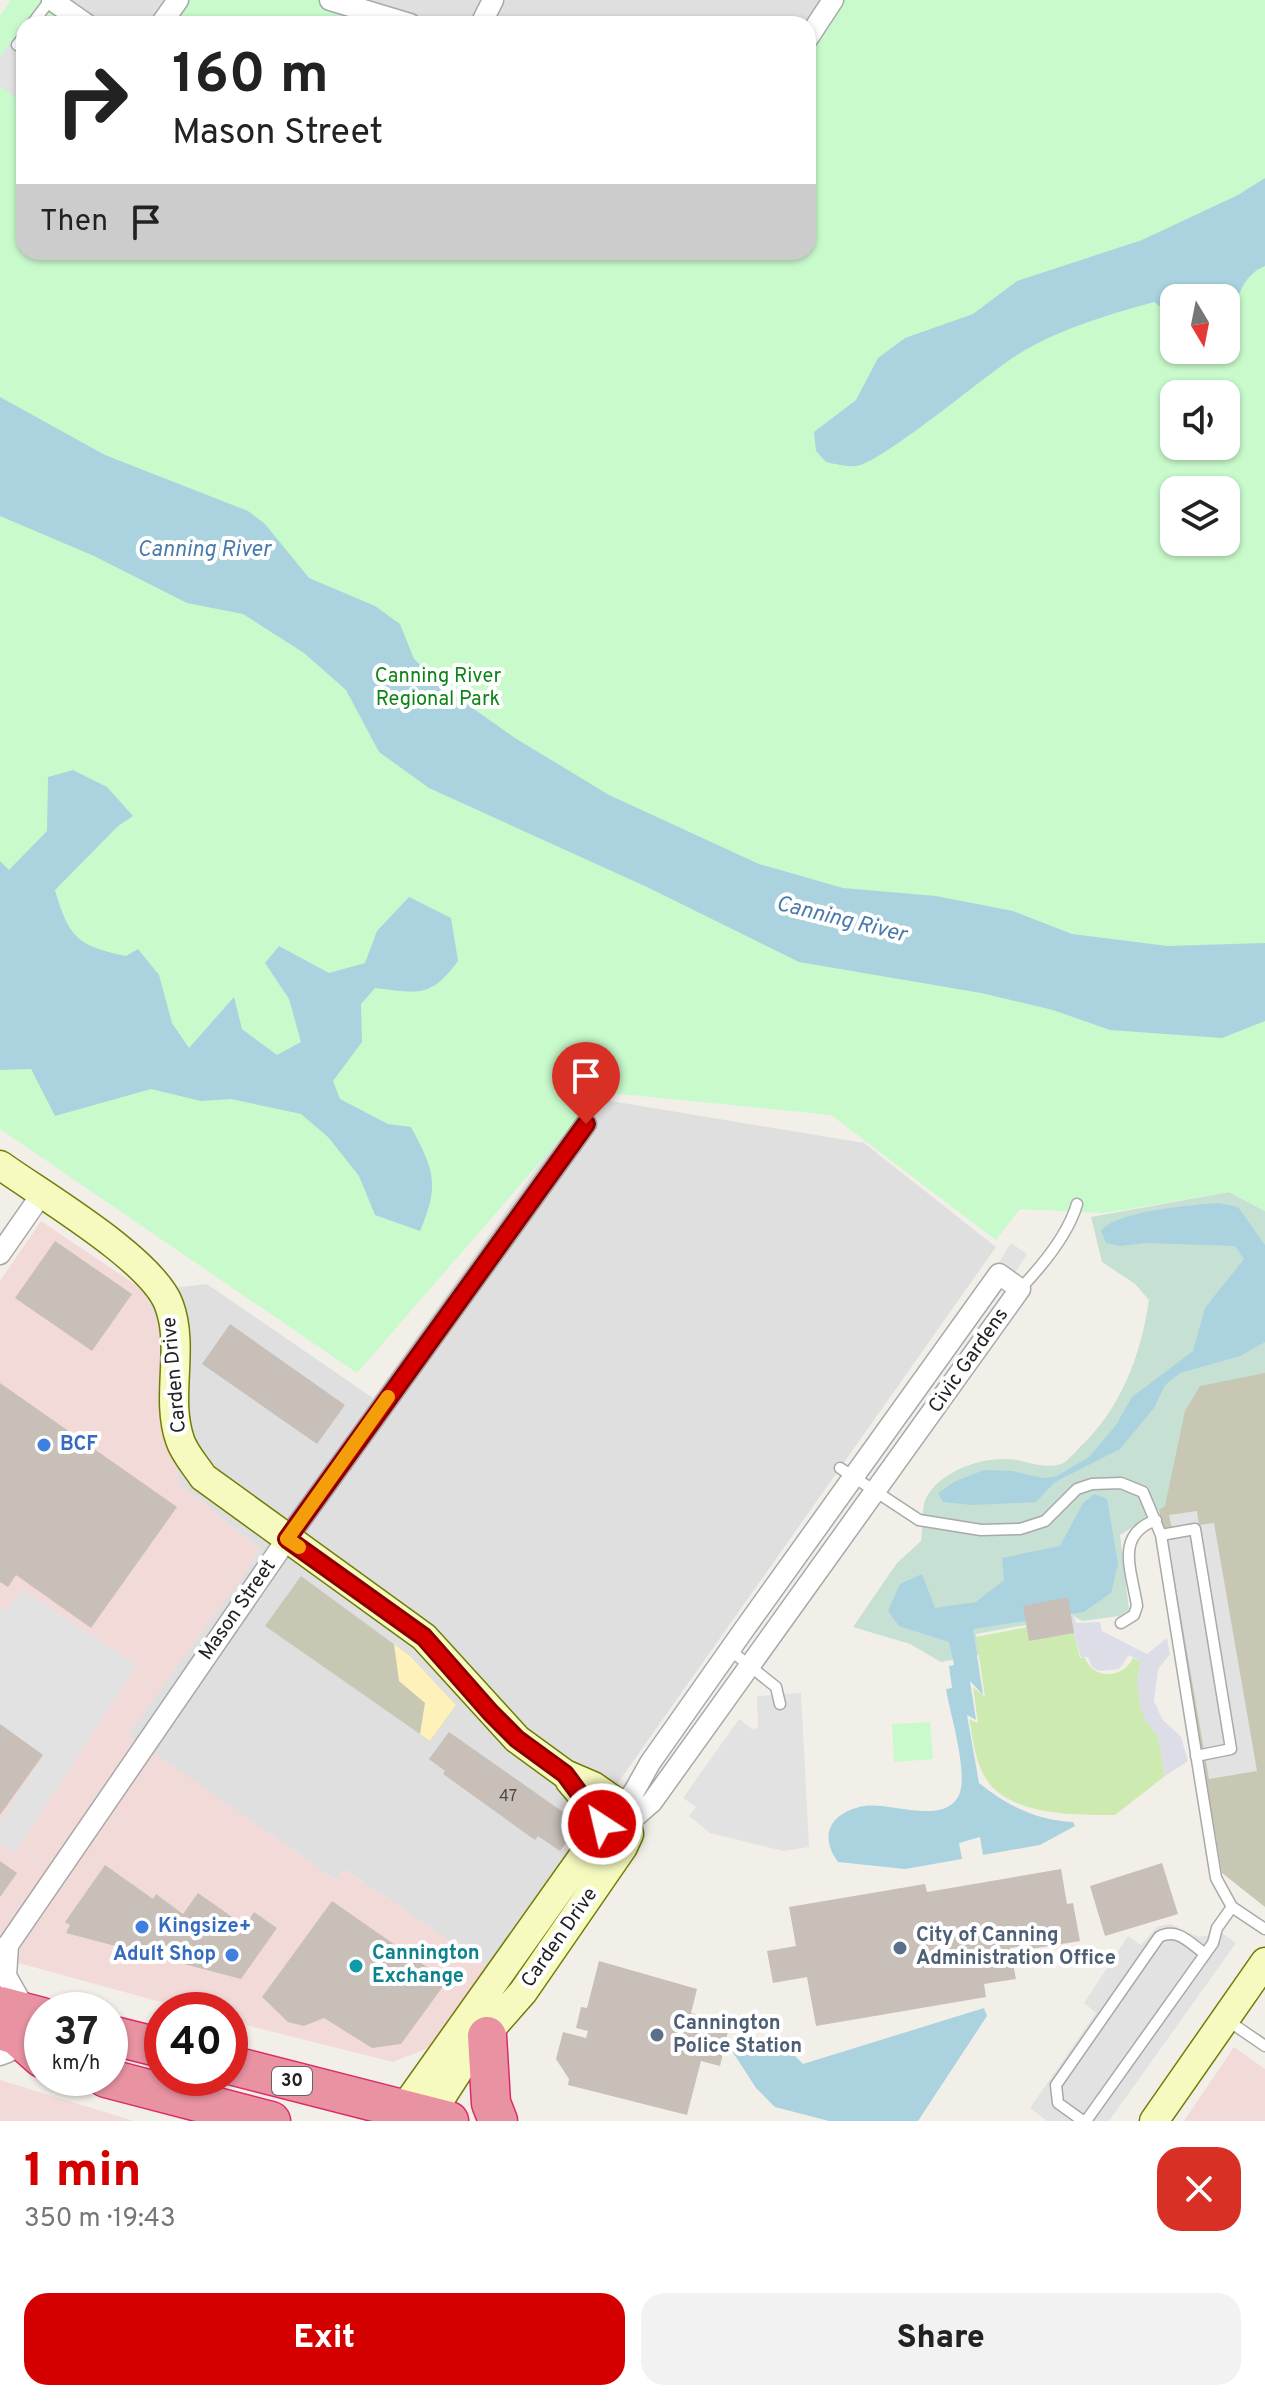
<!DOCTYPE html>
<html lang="en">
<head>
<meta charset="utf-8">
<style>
	:root { --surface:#fff; --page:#f2f2f2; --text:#222; --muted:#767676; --accent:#d40000 }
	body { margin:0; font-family:Overpass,sans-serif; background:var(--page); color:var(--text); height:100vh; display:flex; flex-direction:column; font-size:30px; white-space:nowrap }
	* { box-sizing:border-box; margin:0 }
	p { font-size:26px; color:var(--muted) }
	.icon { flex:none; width:44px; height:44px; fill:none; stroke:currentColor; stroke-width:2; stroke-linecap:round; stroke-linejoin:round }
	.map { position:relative; height:2121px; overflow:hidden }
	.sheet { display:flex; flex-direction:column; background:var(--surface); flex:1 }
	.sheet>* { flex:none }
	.top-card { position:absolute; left:16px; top:16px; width:800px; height:244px; border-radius:24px; box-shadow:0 2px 6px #0004; background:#fff; color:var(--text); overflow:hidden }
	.needle { width:52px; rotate:170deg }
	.controls { position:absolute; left:1160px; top:284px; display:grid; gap:16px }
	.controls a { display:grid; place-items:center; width:80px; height:80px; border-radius:16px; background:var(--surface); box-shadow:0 2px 6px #0004; font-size:40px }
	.speed { position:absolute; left:24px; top:1992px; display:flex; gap:16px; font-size:40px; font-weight:700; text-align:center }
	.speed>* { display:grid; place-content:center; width:104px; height:104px; border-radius:50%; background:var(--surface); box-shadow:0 2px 6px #0004; line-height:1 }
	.speed small { font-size:20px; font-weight:400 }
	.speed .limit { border:12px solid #d22; background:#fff; color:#111 }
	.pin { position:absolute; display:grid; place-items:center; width:68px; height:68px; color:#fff; margin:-82px -34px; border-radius:50% 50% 50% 0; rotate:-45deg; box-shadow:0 0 8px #0007 }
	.pin .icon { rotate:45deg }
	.me { position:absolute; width:88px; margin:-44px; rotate:325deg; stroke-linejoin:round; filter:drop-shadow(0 0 6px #0008) }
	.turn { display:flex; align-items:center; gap:28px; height:168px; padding:0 24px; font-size:36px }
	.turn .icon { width:104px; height:104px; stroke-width:2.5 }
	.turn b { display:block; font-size:56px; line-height:68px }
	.then { display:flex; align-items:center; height:76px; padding:0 24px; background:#0003; gap:16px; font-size:30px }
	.round { display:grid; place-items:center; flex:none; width:84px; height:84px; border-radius:24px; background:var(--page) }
	.overview { display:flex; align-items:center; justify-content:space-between; height:136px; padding:0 24px }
	h1 { font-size:48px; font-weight:800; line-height:60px; color:var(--accent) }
	.action { display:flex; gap:16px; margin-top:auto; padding:16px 24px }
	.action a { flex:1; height:92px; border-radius:24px; background:var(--accent); color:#fff; font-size:32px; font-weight:800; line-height:92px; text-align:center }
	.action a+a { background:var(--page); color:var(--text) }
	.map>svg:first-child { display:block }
	.residential { fill:#e0dfdf }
	.commercial { fill:#f2dad9 }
	.construction { fill:#c7c7b4 }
	.grass { fill:#cdebb0 }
	.wetland { fill:#c6e0d4 }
	.sand { fill:#fff1ba }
	.park { fill:#c8facc; fill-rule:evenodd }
	.parking { fill:#e2e2e2 }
	.plaza { fill:#dddde8 }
	.water { fill:#aad3df }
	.building { fill:#c7bfb8 }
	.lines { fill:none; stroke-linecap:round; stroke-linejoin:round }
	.lane-casing { stroke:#a9a9a9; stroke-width:13 }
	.street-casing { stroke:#a9a9a9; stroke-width:23 }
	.secondary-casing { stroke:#707d05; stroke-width:31 }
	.highway-casing { stroke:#dc2a67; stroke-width:41 }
	.lane { stroke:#fff; stroke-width:10 }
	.street { stroke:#fff; stroke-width:20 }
	.secondary { stroke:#f7fabf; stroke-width:28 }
	.highway { stroke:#e892a2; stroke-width:38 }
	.route-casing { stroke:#8a0000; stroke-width:20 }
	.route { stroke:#d40000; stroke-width:14 }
	.slow { stroke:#f59e0b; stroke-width:14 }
	.shop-dot { fill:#3f7fe0; stroke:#fff; stroke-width:3 }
	.service-dot { fill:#5c6f8a; stroke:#fff; stroke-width:3 }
	.culture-dot { fill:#0f9aa8; stroke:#fff; stroke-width:3 }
	.labels { text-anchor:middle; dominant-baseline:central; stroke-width:8; stroke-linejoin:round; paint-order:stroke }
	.number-label { font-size:16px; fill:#4b4948 }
	.shield { fill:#fff; stroke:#646464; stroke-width:2 }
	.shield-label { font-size:18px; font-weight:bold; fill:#222 }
	.park-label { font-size:20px; fill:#0c8416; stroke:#fff }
	.street-label { font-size:20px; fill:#222; stroke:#fff }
	.shop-label { font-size:20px; font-weight:bold; fill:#366cbe; stroke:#fff; text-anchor:start }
	.service-label { font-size:20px; font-weight:bold; fill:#4e5e75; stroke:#fff; text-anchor:start }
	.culture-label { font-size:20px; font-weight:bold; fill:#0d838f; stroke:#fff; text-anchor:start }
	.water-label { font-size:22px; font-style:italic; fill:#4a7aab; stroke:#fff }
</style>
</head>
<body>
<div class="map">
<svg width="1265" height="2121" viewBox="0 0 1265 2121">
	<rect width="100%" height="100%" fill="#f2efe9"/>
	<path class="residential" d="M 42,0 L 176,0 L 158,24 L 88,24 Z
		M 336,0 L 836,0 L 808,24 L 400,24 Z
		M 587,1097 L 864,1143 L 996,1247 L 488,1967 L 344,1869 L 336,1880 L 127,1735 L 261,1550 L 179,1484 L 159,1329 L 145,1291 L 207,1284 L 373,1398 Z"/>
	<path class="commercial" d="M 41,1221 L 145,1291 L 159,1329 L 179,1484 L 261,1550 L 128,1735 L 336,1880 L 344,1869 L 488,1967 L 428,2048 L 393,2062 L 230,2021 L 230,2010 L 190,2010 L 0,1958 L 0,1281 Z
		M 1234,2047 L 1265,2069 L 1265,2121 L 1184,2121 Z
		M 0,2080 L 134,2121 L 0,2121 Z"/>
	<path class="construction" d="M 1265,1298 L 1265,1907 L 1222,1873 L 1148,1447 Z
		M 301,1576 L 410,1656 L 456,1705 L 430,1741 L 265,1626 Z"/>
	<path class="grass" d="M 1027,1627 L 1074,1633 L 1080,1658 L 1085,1658 C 1094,1680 1123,1679 1133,1658 L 1141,1662 L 1137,1680 L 1145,1720 L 1158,1736 L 1165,1776 L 1115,1815 C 1078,1815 1009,1816 986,1779 C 975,1762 973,1739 969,1719 L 978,1723 L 973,1687 L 985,1697 L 976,1637 Z"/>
	<path class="wetland" d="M 1229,1192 L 1265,1211 L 1265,1373 L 1200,1386 L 1185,1411 L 1165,1506 L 1120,1535 L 1129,1610 L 1119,1616 L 1082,1621 L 1074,1616 L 976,1634 L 979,1655 L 941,1662 L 910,1644 L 853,1627 L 897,1563 L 921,1541 C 923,1529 921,1508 926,1498 C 940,1472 978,1458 1006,1459 C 1025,1459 1042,1470 1061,1464 C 1068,1461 1074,1453 1079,1448 C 1121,1409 1141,1355 1149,1300 L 1135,1284 L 1102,1262 L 1091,1217 Z"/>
	<path class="sand" d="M 394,1644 L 410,1656 L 456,1705 L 430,1741 L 420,1734 L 425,1703 L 399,1681 Z"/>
	<path class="park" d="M 11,0 L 42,0 L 88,24 L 24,24 L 24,252 L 808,252 L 808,42 L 836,0 L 1265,0 L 1265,1211 L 1229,1192 L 1105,1213 L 1020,1209 L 996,1240 L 831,1115 L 601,1092 L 357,1373 L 0,1129 L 0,16 ZM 1174,298 L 1226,298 L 1226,350 L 1174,350 ZM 1174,394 L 1226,394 L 1226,446 L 1174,446 ZM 1174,490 L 1226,490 L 1226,542 L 1174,542 Z
		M 176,0 L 336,0 L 400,24 L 158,24 Z
		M 930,1722 L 933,1759 L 894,1762 L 892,1724 Z"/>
	<path class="parking" d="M 11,41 L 24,49 L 24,103 L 0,87 L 0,57 Z
		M 1011,1243 L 1027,1254 L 1015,1273 L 999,1262 Z
		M 1197,1511 L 1199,1525 L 1214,1523 L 1257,1771 L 1209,1779 L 1166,1530 L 1172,1529 L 1169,1515 Z
		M 22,1589 L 137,1665 L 14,1854 L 0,1844 L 0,1822 L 43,1755 L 0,1724 L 0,1607 L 6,1610 Z
		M 801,1693 L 809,1847 L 784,1851 L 710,1833 L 689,1816 L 696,1807 L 683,1798 L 739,1719 L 752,1729 L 758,1728 L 757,1696 Z
		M 1170,1924 L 1199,1937 L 1222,1933 L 1236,1943 L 1109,2121 L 1047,2121 L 1030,2108 L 1096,2013 L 1084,2003 L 1128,1936 L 1141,1945 L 1157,1927 Z"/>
	<path class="plaza" d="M 1068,1597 L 1076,1623 L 1100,1622 L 1102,1631 L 1147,1654 L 1167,1638 L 1170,1654 L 1158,1669 L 1154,1701 L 1162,1719 L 1181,1737 L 1188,1761 L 1165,1776 L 1158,1736 L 1145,1720 L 1139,1702 L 1137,1680 L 1141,1662 L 1129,1655 L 1119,1669 L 1099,1671 L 1092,1667 L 1088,1657 L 1081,1658 L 1074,1633 L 1029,1641 L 1023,1606 Z"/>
	<path class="water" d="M 1265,178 L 1265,266 C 1239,277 1241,299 1226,319 L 1226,298 L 1174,298 L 1174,317 L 1154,302 C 1107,315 1059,329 1017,355 C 987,374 880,464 856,466 C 847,467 835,464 826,462 L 816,451 L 814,432 L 856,400 L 878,358 L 905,338 L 973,314 L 1017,281 L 1142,240 L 1238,195 Z
		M 0,397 L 105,455 L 248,511 L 265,524 L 309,578 L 375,606 L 400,624 L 414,659 L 444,688 L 515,738 L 609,795 L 759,864 L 843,888 L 936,896 L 1013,911 L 1072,934 L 1167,946 L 1265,943 L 1265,1021 L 1222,1038 L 1110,1030 L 1053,1010 L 981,993 L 799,962 L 647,887 L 429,788 L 379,752 L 346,690 L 304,653 L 243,614 L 187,603 L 94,556 L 0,516 Z
		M 73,770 L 107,787 L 133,816 L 118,826 L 55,890 C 69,938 78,946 126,956 L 138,949 L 159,975 L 172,1023 L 189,1048 L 234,997 L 242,1029 L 277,1055 L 301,1042 L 289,999 L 265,963 L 279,946 L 329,973 L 365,963 L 377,931 L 409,897 L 451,918 L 458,961 C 430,999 418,993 375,988 L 361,1004 L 362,1042 L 333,1081 L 340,1099 L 388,1124 L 411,1127 C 434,1170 440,1184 420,1231 L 375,1215 L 359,1176 L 328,1137 L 301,1114 L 231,1099 L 201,1101 L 151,1089 L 55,1116 L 31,1069 L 0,1070 L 0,861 L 9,870 L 47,831 L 48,777 Z
		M 1218,1203 L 1238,1207 L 1265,1245 L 1265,1342 L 1240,1356 L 1180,1373 L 1165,1385 L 1154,1408 L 1120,1449 L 1055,1482 L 1036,1502 L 972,1505 L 943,1502 L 938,1493 L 956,1481 L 984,1470 L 1012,1471 L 1043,1478 L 1057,1476 L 1089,1457 L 1116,1425 L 1132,1397 L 1193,1351 L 1205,1308 L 1244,1259 L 1235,1246 L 1146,1243 L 1120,1246 L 1106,1243 L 1101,1231 C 1116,1211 1191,1205 1218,1203 Z
		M 1094,1494 L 1107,1499 L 1118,1564 L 1111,1593 L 1084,1612 L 973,1629 L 983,1695 L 970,1681 L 976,1720 L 967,1715 L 979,1783 C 1007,1806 1037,1820 1073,1822 L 1075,1826 L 1040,1845 L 983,1855 L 980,1837 L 959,1843 L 962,1859 L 905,1869 L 838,1862 C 818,1835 831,1812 864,1806 C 890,1802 942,1825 958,1797 C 970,1777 950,1714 946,1689 L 952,1688 L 949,1666 L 954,1665 L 949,1642 L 899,1626 L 888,1611 L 900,1584 L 922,1574 L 935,1608 L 976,1602 L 1004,1580 L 1002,1558 L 1060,1546 L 1083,1503 Z
		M 984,2008 L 987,2016 L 918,2121 L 829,2121 L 775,2107 L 756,2088 L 732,2051 L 751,2037 L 784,2045 L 803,2064 Z"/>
	<path class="building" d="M 55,1241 L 132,1294 L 92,1351 L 15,1298 Z
		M 230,1324 L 345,1405 L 317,1444 L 202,1364 Z
		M 0,1383 L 177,1507 L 91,1628 L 16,1575 L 8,1587 L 0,1582 Z
		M 1068,1597 L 1074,1633 L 1029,1641 L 1023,1606 Z
		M 0,1724 L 43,1755 L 0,1815 Z
		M 449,1732 L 573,1819 L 570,1823 L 574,1832 L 560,1851 L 538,1836 L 535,1840 L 443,1774 L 445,1771 L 429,1759 Z
		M 0,1861 L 17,1873 L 0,1897 Z
		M 1162,1863 L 1178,1914 L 1105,1936 L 1090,1886 Z
		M 105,1865 L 153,1899 L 156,1894 L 183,1914 L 198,1893 L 245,1926 L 254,1912 L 277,1928 L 241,1979 L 66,1933 L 70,1925 L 65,1922 Z
		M 1061,1869 L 1067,1904 L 1073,1903 L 1080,1941 L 1018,1951 L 1017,1947 L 1010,1948 L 1016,1979 L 984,1984 L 986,1997 L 816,2026 L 807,1977 L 773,1983 L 767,1951 L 796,1946 L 789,1907 L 925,1884 L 927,1892 Z
		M 332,1901 L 447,1981 L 401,2044 L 372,2048 L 324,2018 L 304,2026 L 288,2022 L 262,1997 Z
		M 599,1961 L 697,1989 L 691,2013 L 730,2023 L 720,2066 L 701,2061 L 687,2115 L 568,2085 L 569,2079 L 556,2059 L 563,2032 L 586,2038 L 588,2031 L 576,2028 L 581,2007 L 587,2008 Z"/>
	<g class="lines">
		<defs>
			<path id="lane" d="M 32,24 L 50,0
				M 17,45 L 24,36
				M 1020,1289 C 1042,1266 1068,1235 1077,1204
				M 840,1468 L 919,1520 L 981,1530 L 1020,1529 L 1045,1521 L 1077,1489 L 1092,1484 L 1121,1483 L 1143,1492 L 1161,1535
				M 1121,1623 L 1134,1615 L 1137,1606 C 1132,1571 1114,1535 1156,1520
				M 730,1650 L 776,1687 L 780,1704
				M 1196,1756 L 1231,1749 L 1195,1529 L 1161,1535 L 1216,1878 L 1232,1907 L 1265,1929
				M 1227,2020 L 1265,2046
				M 1083,2121 L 1058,2103 L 1056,2085 L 1159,1937 C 1177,1927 1190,1943 1205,1954
				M 1086,2121 L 1213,1943 L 1217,1928 L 1232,1907"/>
			<path id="street" d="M 52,0 L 86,24
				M 330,0 L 410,24
				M 161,24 L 178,0
				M 481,24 L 493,0
				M 808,38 L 833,0
				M 0,1254 L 41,1195
				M 999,1274 L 1020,1289 L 652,1802 L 629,1822 L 602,1824 L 623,1807 L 635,1790 L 650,1763 L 743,1631 Z
				M 8,1945 L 6,1976 L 26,2011
				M 0,1950 L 8,1945 L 287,1539 L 586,1124
				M 0,2055 L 8,2052"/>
			<path id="secondary" d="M 0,1165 C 42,1195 153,1260 169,1305 C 185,1348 165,1397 180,1440 C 184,1453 196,1466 203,1477 L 424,1637 L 517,1739 L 565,1774 L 593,1786 L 623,1807 L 629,1834 L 623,1847 L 523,1992 L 471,2051 L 426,2121
				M 395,2121 L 601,1831 L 598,1814 L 570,1781
				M 1154,2121 L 1265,1962"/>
			<path id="highway" d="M 0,2006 L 42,2017
				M 0,2030 L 16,2035 L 42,2058
				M 110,2035 L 162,2048
				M 487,2036 L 491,2103 L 498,2121
				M 230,2065 L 449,2121
				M 106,2078 L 271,2121"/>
		</defs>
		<use href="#lane" class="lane-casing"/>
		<use href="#street" class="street-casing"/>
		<use href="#secondary" class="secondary-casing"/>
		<use href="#highway" class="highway-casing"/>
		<use href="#lane" class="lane"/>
		<use href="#street" class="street"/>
		<use href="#secondary" class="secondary"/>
		<use href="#highway" class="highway"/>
	</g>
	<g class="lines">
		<defs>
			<path id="route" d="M 586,1124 L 287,1539 L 424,1637 L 491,1713 L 517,1739 L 565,1774 L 602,1824"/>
		</defs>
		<use href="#route" class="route-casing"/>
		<use href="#route" class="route"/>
		<path class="slow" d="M 299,1547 L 287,1539 L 388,1397"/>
	</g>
	<g class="shop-dot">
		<circle cx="44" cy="1445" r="8"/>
		<circle cx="142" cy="1927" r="8"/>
		<circle cx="232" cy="1955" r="8"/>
	</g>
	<g class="service-dot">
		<circle cx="900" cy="1948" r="8"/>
		<circle cx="657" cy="2035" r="8"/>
	</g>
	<circle class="culture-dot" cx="356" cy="1966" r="8"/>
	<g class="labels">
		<g class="number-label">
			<text x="508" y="1797">47</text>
		</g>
		<rect class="shield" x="272" y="2067" width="40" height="28" rx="6"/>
		<g class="shield-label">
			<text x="292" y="2081">30</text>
		</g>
		<g class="park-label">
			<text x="438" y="677">Canning River<tspan x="438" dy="23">Regional Park</tspan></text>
		</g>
		<g class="street-label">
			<text transform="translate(969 1361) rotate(-55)">Civic Gardens</text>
			<text transform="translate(175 1375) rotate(-95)">Carden Drive</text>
			<text transform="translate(238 1610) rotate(-55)">Mason Street</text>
			<text transform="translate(560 1938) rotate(-55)">Carden Drive</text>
		</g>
		<g class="shop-label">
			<text x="60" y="1445">BCF</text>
			<text x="158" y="1927">Kingsize+</text>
			<text x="216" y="1955" text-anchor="end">Adult Shop</text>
		</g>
		<g class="service-label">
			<text x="916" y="1936">City of Canning<tspan x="916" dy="23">Administration Office</tspan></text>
			<text x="673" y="2024">Cannington<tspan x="673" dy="23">Police Station</tspan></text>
		</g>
		<g class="culture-label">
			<text x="372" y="1954">Cannington<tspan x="372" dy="23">Exchange</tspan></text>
		</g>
		<g class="water-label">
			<text x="204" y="550">Canning River</text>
			<text transform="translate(841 920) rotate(14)">Canning River</text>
		</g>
	</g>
</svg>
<div class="controls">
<a><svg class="needle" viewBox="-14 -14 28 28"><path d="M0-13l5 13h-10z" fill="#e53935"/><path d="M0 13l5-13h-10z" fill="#767676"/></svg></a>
<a><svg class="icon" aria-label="sound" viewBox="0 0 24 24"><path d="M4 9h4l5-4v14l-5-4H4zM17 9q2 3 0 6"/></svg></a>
<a><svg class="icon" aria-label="layers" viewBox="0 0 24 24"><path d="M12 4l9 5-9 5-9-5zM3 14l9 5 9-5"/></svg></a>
</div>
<div class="speed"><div>37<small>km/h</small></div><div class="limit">40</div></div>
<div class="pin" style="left:586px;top:1124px;background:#d93025"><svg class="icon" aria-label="arrive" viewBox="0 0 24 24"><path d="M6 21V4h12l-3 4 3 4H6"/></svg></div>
<svg class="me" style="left:602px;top:1824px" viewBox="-20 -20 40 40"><circle r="17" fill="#d40000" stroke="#fff" stroke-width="3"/><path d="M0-11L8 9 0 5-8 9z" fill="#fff"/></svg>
<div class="top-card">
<div class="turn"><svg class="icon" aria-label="right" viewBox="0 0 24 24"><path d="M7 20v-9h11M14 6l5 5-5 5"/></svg><div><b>160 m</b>Mason Street</div></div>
<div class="then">Then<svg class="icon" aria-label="arrive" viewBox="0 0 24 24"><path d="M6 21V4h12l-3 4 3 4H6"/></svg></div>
</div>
</div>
<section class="sheet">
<div class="overview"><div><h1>1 min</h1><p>350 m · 19:43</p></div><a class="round" style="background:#d93025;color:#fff"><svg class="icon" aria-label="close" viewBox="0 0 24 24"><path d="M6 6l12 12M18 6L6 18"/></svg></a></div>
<div class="action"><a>Exit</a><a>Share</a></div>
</section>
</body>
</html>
